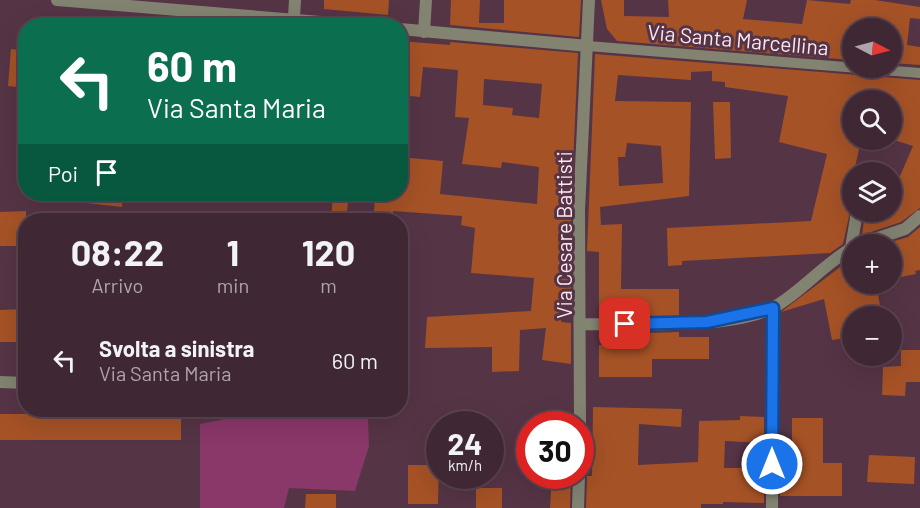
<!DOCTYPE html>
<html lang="it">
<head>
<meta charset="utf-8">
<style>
	:root { --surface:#402734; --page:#472f3c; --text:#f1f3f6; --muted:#aea5ac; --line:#59444f }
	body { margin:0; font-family:Barlow,sans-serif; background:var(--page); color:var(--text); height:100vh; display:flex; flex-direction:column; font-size:22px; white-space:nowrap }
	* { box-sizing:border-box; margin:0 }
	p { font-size:20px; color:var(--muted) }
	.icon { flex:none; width:33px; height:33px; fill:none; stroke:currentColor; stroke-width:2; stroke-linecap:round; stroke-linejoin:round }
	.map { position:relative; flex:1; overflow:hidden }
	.panel { position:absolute; left:18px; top:213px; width:390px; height:204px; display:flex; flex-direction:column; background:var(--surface); border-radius:24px; box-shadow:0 6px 24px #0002,0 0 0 2px var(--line) }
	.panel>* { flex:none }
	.hud { position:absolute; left:18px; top:18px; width:390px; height:183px; border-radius:24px; box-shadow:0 6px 24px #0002,0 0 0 2px var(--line); background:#0b6e4f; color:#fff; overflow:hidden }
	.needle { width:39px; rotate:96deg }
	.buttons { position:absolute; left:842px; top:18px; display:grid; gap:12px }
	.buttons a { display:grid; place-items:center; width:60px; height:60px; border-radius:50%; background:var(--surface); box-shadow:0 6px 24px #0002,0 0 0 2px var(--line); font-size:30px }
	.speed { position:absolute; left:426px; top:411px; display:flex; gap:12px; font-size:30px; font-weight:700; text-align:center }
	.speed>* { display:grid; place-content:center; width:78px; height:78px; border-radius:50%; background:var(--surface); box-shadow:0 6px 24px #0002,0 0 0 2px var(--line); line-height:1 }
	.speed small { font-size:15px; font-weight:400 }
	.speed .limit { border:9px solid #d22; background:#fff; color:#111 }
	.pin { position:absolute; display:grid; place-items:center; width:51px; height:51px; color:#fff; margin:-26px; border-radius:12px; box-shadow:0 3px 9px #0006 }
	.me { position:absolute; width:66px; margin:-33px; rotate:0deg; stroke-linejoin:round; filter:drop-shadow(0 0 4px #0008) }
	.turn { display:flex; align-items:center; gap:21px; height:126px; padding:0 30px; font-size:27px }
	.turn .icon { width:78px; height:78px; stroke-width:2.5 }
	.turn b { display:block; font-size:42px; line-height:51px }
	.then { display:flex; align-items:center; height:57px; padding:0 30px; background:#0003; gap:12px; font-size:22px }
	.eta { display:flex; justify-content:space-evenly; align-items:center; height:102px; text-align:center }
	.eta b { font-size:36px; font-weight:700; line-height:42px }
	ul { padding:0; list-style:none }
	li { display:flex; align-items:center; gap:18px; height:90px; padding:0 30px }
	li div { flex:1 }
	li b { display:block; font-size:22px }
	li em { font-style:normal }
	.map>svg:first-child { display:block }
	.green { fill:#8a3769 }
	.building { fill:#a55226; fill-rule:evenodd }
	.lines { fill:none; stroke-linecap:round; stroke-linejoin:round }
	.pedestrian { stroke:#838372; stroke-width:10 }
	.minor { stroke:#838372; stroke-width:12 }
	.route-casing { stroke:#114b97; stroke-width:15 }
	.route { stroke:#1a73e8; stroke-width:10 }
	.labels { text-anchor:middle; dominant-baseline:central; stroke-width:6; stroke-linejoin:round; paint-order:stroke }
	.street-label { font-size:21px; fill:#fce7f1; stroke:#553446 }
</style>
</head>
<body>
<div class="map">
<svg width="920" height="508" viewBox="0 0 920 508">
	<rect width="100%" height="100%" fill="#553446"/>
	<path class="green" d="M 245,410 L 352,410 L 352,417 L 368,419 L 369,446 L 355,491 L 289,488 L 284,508 L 200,508 L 200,424 L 245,415 Z"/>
	<path class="building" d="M 324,0 L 389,0 L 388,15 L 324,9 Z
		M 451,0 L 480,0 L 479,23 L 504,23 L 504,0 L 581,0 L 579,37 L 450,25 Z
		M 601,0 L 624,0 L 624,16 L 669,17 L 668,0 L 747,0 L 743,19 L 802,24 L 807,0 L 850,4 L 851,0 L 875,0 L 920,7 L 920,19 L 910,18 L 907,45 L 920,47 L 920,65 L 891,63 L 891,28 L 852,28 L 852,60 L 617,41 L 607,29 Z
		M 400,41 L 450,45 L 450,42 L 578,53 L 571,210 L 571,292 L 566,292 L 561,322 L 571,323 L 571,364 L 542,360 L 546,328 L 520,330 L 519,371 L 492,372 L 492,347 L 425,348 L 427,317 L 531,311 L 534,278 L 471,273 L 475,228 L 461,225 L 462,216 L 393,211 L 393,215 L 374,214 L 375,194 L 400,194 L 400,157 L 443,161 L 440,194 L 537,204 L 539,167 L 502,162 L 501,168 L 462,164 L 469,118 L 455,117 L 458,70 L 423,67 L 420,97 L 400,95 ZM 484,79 L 542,84 L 539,118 L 512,115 L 513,108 L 483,105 Z
		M 11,49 L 26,51 L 26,88 L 8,86 Z
		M 595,54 L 920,80 L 920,208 L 901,222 L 862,235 L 865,212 L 891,212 L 891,173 L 900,176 L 913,146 L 891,139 L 891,100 L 852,100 L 852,140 L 861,140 L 854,172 L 852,172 L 848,207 L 851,207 L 843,244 L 830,253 L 682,261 L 682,265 L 668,266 L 667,228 L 811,221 L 827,154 L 779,142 L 788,96 L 725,87 L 725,82 L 712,81 L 712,71 L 691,72 L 691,80 L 618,75 L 615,101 L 691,102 L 689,196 L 600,207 L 601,225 L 622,224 L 621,289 L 679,289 L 679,316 L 599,316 L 599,252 L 587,251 ZM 627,143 L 661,146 L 663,183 L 619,186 L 618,157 L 625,157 Z
		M 713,102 L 730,102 L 731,158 L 715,159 Z
		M 77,194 L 123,194 L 122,207 L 77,202 Z
		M 333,194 L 349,194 L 346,220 L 331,220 Z
		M 26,211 L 26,246 L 0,246 L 0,212 Z
		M 920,227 L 920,270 L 915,271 L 916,274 L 891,279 L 891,242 L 908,237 Z
		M 852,258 L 852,284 L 876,284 L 882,316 L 852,316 L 852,337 L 832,340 L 824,299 L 781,312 Z
		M 26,309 L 26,342 L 0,342 L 0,310 Z
		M 679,332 L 679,337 L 709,337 L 709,359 L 652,359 L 652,377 L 599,377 L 599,345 L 646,345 L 646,333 Z
		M 901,350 L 920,350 L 920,382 L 906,382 L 905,396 L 882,395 L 883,367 L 901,366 Z
		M 593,407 L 682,409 L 681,427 L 639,424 L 638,465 L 698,462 L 699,421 L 740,420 L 740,416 L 764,417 L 764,443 L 725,441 L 724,468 L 755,468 L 755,479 L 764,479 L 764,503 L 723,502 L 723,504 L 701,504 L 701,508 L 586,508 L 587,476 L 592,476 Z
		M 0,414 L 181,414 L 181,440 L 0,440 Z
		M 792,418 L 823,418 L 823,463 L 842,463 L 842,496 L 780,496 L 780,480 L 788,480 L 788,463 L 792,463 Z
		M 869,455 L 915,457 L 914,484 L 867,482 Z
		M 408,465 L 439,465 L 438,504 L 408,504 Z
		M 552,476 L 571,476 L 570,508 L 550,508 Z
		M 476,488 L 502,488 L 502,508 L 476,508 Z
		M 306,494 L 336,494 L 336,508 L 305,508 Z"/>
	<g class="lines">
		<path class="pedestrian" d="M 588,46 L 920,73"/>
		<path class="minor" d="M 57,0 L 369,26
			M 294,17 L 295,0
			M 400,29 L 588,46
			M 424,32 L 426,0
			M 864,172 L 864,168
			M 860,244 L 905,229 L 920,216
			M 851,248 L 857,212
			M 581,324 C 631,324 735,330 776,306 C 803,290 824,264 852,248
			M 0,382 L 26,383
			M 580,424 L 579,210 L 589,0
			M 578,508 L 579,476
			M 772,508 L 773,308"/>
	</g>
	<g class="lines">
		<defs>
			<path id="route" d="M 625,324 L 707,322 L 773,308 L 772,464"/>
		</defs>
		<use href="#route" class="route-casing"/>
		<use href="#route" class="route"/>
	</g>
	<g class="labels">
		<g class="street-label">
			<text transform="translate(738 39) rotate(5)">Via Santa Marcellina</text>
			<text transform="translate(563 235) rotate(-90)">Via Cesare Battisti</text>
		</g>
	</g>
</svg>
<div class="buttons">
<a><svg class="needle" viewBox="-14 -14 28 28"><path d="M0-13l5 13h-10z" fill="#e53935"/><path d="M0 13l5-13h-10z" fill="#aea5ac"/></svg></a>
<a><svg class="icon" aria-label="search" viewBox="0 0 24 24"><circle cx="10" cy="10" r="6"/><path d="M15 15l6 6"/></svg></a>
<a><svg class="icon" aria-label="layers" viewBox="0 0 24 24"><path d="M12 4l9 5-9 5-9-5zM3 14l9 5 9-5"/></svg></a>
<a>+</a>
<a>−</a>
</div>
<div class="speed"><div>24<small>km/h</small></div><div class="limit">30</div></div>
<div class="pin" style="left:625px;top:324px;background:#d93025"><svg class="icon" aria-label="arrive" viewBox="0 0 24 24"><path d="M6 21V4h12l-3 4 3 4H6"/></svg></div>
<svg class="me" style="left:772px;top:464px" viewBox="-20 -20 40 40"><circle r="17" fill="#1a73e8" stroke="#fff" stroke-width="3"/><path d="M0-11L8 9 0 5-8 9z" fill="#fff"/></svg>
<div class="hud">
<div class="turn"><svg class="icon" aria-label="left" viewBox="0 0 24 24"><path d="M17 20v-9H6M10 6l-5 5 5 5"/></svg><div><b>60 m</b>Via Santa Maria</div></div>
<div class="then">Poi<svg class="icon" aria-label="arrive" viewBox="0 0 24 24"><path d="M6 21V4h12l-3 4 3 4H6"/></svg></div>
</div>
<section class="panel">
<div class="eta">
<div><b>08:22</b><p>Arrivo</p></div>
<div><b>1</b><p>min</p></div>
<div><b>120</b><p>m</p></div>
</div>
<ul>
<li><svg class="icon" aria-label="left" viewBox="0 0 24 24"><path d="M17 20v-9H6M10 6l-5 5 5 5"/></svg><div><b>Svolta a sinistra</b><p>Via Santa Maria</p></div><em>60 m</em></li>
</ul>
</section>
</div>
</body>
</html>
